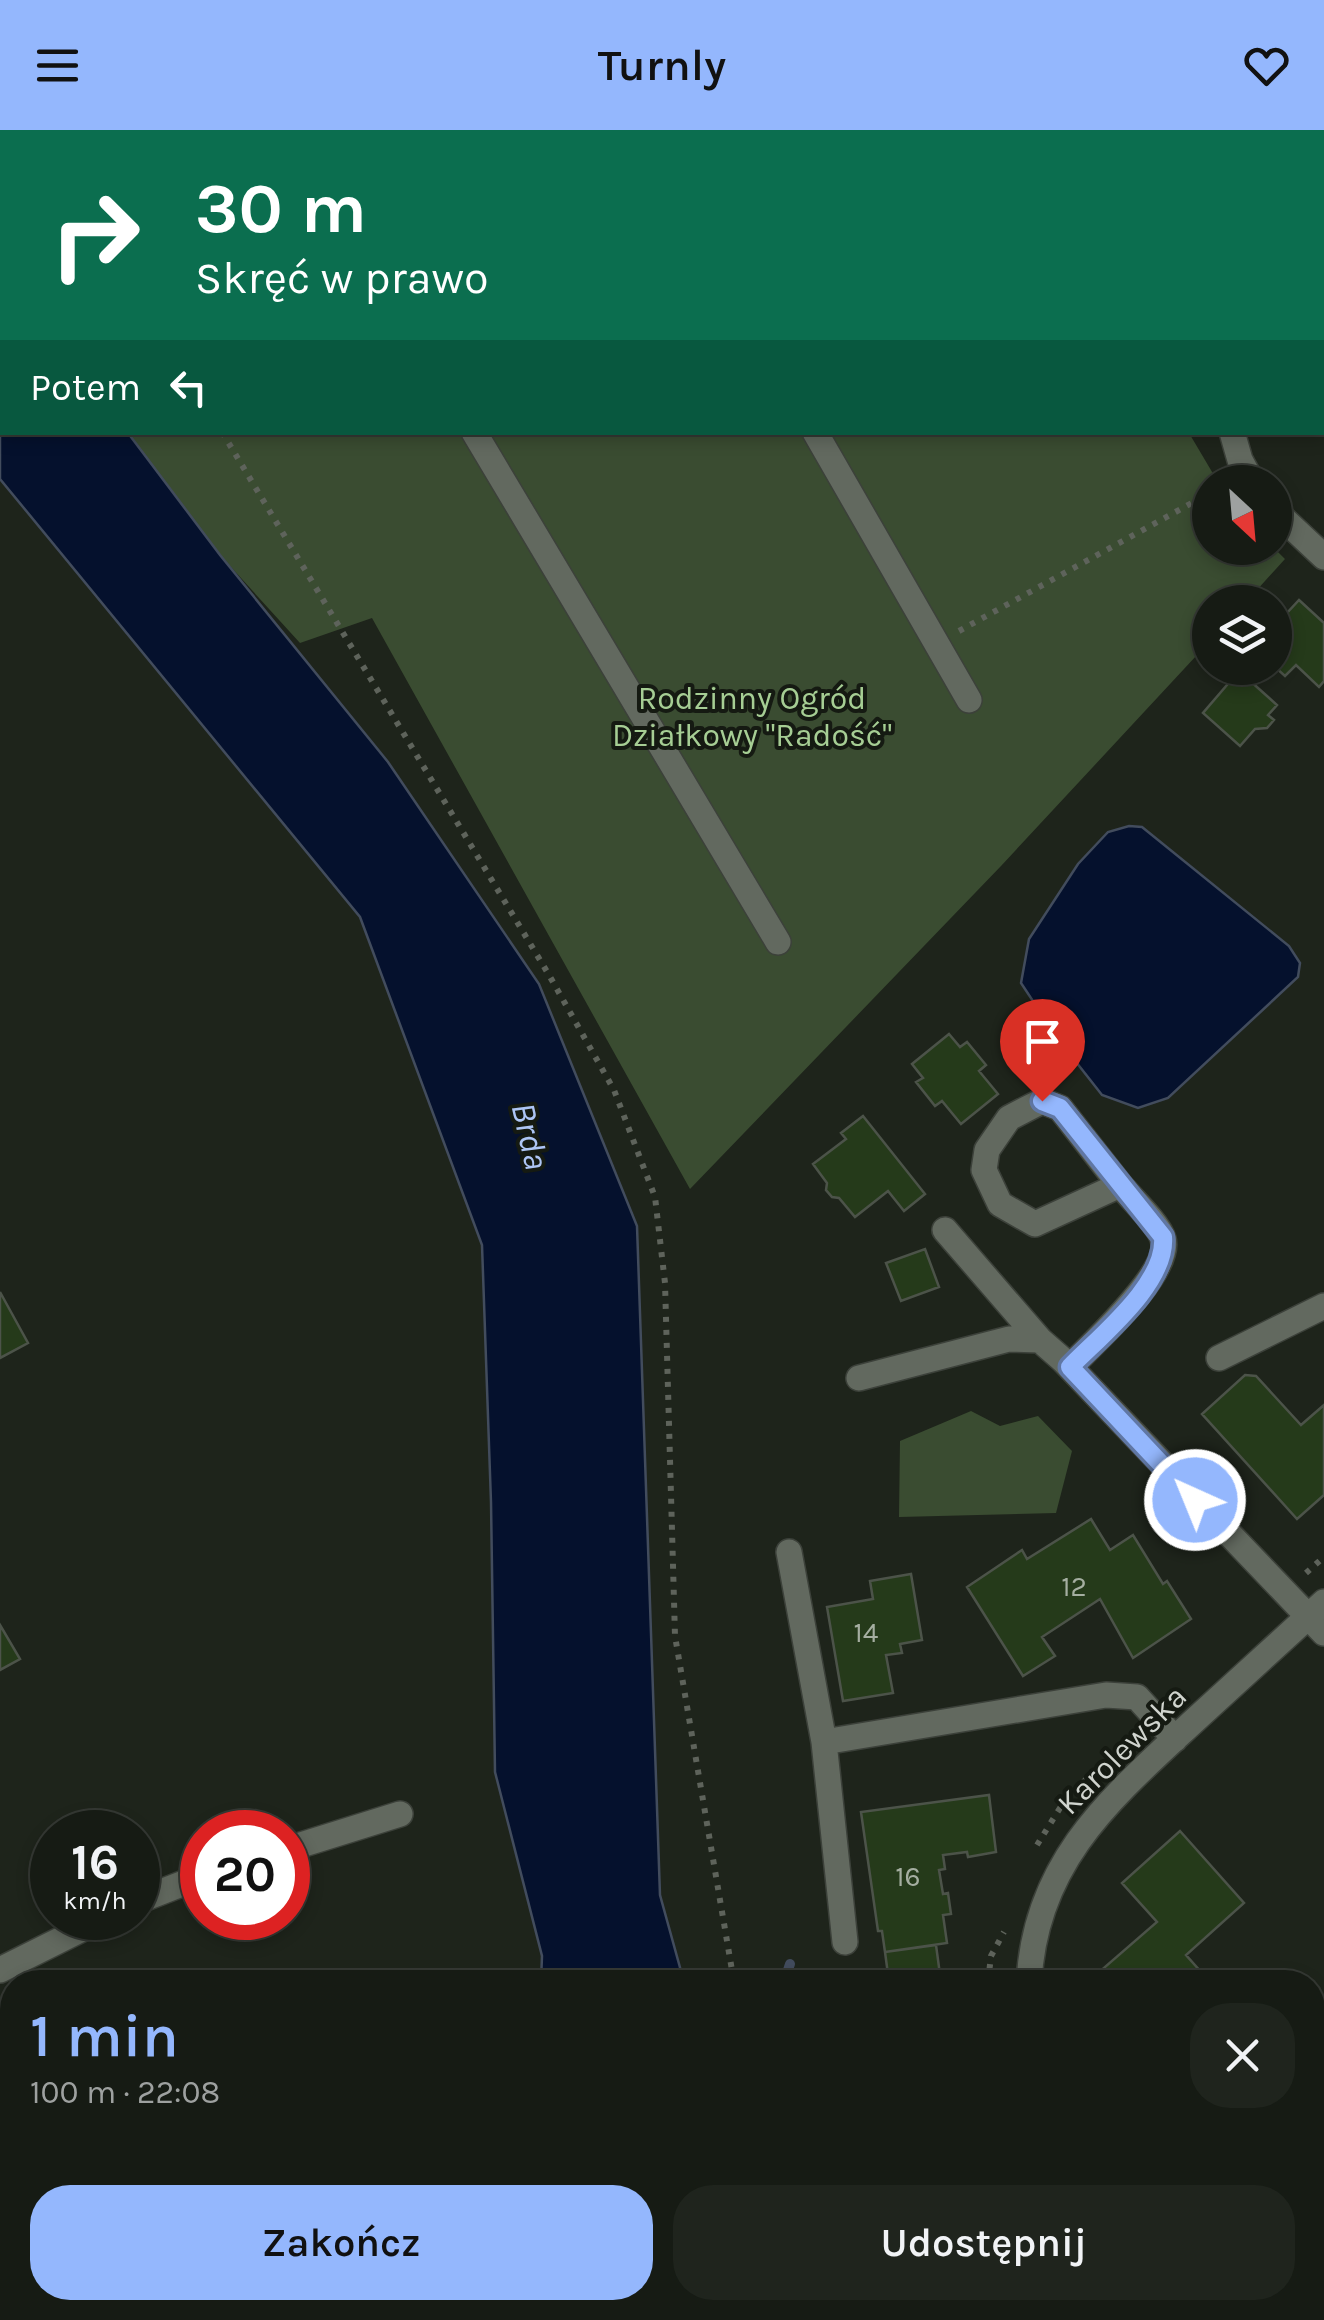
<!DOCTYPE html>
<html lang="pl">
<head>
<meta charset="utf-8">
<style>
	:root { --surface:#161b14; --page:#1f241d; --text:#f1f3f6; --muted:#9ea1a0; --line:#353934; --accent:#94b7fd }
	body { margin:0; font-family:Karla,sans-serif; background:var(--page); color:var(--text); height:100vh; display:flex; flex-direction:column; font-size:38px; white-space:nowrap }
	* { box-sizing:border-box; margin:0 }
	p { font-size:32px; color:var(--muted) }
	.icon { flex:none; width:55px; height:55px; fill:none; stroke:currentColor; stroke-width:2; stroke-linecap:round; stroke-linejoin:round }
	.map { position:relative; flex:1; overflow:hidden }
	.drawer { position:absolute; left:0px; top:1840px; width:1325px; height:350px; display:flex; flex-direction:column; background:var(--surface); border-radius:40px 40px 0 0; box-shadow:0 5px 15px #0003,0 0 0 2px var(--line) }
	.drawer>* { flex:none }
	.top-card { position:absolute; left:0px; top:0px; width:1325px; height:305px; box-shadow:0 5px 15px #0003,0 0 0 2px var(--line); background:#0b6e4f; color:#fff; overflow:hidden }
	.needle { width:65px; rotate:154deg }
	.controls { position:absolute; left:1192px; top:335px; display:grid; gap:20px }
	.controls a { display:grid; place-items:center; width:100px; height:100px; border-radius:50%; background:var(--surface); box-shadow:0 5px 15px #0003,0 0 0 2px var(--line); font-size:50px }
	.speed { position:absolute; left:30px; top:1680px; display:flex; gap:20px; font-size:50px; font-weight:700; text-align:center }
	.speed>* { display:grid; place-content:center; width:130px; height:130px; border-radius:50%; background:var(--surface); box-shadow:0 5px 15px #0003,0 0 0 2px var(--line); line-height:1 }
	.speed small { font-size:25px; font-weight:400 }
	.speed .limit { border:15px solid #d22; background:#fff; color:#111 }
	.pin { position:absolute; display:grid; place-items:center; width:85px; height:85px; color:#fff; margin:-102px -42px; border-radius:50% 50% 50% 0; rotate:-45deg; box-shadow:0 0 10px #0007 }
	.pin .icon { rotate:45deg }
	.me { position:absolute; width:110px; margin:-55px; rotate:316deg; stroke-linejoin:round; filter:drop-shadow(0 0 8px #0008) }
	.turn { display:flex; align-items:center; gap:35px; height:210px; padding:0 30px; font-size:45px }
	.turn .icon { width:130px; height:130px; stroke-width:2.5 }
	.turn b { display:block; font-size:70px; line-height:85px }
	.then { display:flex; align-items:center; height:95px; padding:0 30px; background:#0003; gap:20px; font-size:38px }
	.round { display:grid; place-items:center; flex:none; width:105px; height:105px; border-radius:40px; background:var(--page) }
	.summary { display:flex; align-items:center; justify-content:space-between; height:170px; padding:0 30px }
	h1 { font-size:60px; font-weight:600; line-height:75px; color:var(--accent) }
	.cta { display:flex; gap:20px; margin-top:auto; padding:20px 30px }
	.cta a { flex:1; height:115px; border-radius:40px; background:var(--accent); color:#111; font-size:40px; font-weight:600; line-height:115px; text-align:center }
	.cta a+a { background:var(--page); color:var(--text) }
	header { display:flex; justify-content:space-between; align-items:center; height:130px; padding:0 30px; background:var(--accent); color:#111; font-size:45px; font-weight:600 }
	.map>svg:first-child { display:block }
	.green { fill:#3a4c31 }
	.water { fill:#05112d; stroke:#424c5d; stroke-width:2.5 }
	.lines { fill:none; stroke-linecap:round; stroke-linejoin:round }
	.stream { stroke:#424c5d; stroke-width:10 }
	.building { fill:#253a1a; stroke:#4c5349; stroke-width:2.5 }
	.minor-casing { stroke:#3c413a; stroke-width:28 }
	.path { stroke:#5e635b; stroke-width:6; stroke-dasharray:5 8; stroke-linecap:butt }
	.minor { stroke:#62695f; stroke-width:25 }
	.route-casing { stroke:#6077a4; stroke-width:25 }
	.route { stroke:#94b7fd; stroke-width:18 }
	.labels { text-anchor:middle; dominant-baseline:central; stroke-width:8; stroke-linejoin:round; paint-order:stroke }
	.number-label { font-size:28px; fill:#a5aea1 }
	.park-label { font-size:32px; fill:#a6ce94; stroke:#151a12 }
	.street-label { font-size:32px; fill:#d0d4ce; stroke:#151a12 }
	.water-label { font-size:35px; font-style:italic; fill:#adc5f4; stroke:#151a12 }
</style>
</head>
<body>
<header><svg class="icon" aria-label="menu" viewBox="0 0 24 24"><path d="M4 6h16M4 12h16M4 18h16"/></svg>Turnly<svg class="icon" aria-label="heart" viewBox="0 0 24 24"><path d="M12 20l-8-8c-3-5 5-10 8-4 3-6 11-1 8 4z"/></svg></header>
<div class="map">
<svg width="1324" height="2190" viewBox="0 0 1324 2190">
	<rect width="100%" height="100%" fill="#1e241b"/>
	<path class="green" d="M 0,0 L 1324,0 L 1324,60 L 1322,2 L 2,2 L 2,133 Z
		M 128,303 L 1189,303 L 1218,352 L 1210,352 L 1210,418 L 1274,418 L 1285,429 L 1246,472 L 1210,472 L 1210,511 L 1001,736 L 690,1059 L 372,488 L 300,513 L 220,425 Z
		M 971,1281 L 1000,1296 L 1038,1286 L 1072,1321 L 1056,1383 L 899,1387 L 900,1311 Z"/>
	<path class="water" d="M 0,130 L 2,302 L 128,303 L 220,425 L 388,632 L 539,854 L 637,1096 L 660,1765 L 684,1852 L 541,1852 L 542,1826 L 495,1642 L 491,1372 L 482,1115 L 360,787 L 0,349 Z
		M 1129,696 L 1142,697 L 1289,816 L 1300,833 L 1298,847 L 1168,968 L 1138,978 L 1102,965 L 1058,909 L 1021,853 L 1029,809 L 1078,734 L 1108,702 Z
		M 509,2178 L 702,2178 L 699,2190 L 507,2190 Z"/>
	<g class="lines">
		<path class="stream" d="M 784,1852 L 790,1834"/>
	</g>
	<path class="building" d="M 1299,470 L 1324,493 L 1324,551 L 1319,557 L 1296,535 L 1285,546 L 1275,537 L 1275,496 Z
		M 1239,541 L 1277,575 L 1268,585 L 1274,590 L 1267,598 L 1255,599 L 1240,616 L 1203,583 Z
		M 949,904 L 960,917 L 967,912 L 986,935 L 979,941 L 998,964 L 961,994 L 942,971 L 935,976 L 916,952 L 923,948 L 912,934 Z
		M 863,986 L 925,1064 L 904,1081 L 888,1061 L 855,1087 L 839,1068 L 832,1067 L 826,1060 L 827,1053 L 813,1034 L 846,1009 L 841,1003 Z
		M 925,1119 L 939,1157 L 901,1171 L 886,1133 Z
		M 0,1162 L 28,1213 L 0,1228 Z
		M 1245,1245 L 1256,1246 L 1301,1295 L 1324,1275 L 1324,1365 L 1297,1389 L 1202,1284 Z
		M 1091,1389 L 1110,1420 L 1133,1405 L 1163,1454 L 1167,1451 L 1191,1489 L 1133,1528 L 1100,1469 L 1042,1507 L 1055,1526 L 1023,1546 L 967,1457 L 1022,1420 L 1027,1429 Z
		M 911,1444 L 922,1510 L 900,1514 L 902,1523 L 886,1525 L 893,1563 L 843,1571 L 827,1477 L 873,1469 L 870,1451 Z
		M 0,1495 L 20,1529 L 0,1540 Z
		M 989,1665 L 996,1722 L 968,1727 L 967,1722 L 943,1725 L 945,1739 L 939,1740 L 943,1764 L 948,1763 L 951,1784 L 943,1785 L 947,1813 L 885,1822 L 882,1801 L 878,1801 L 861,1682 Z
		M 1180,1701 L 1244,1773 L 1186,1825 L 1210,1852 L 1106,1852 L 1098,1843 L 1157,1792 L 1122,1753 Z
		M 936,1815 L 941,1852 L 889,1852 L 885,1822 Z
		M 6,2022 L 12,2037 L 12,2047 L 0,2053 L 0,2025 Z
		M 1312,2023 L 1324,2036 L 1324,2100 L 1319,2104 L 1312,2097 Z
		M 12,2061 L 12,2088 L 0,2095 L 0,2068 Z
		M 11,2095 L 12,2126 L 0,2133 L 0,2101 Z
		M 933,2178 L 987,2178 L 989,2187 L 935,2190 Z
		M 1185,2178 L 1220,2178 L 1205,2190 L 1197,2190 Z"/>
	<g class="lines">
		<defs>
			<path id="minor" d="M 637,0 L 639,2
				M 1151,0 L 1152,2
				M 713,2 L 717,0
				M 1322,97 L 1324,95
				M 474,302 L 778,812
				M 815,302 L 969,570
				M 1232,302 L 1240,330 L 1252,352
				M 1275,381 L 1324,427
				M 945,1100 L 1040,1210
				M 1219,1228 L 1324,1176
				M 1070,1237 C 1092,1214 1173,1141 1163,1109 C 1159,1094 1131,1068 1120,1055 L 1035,1094 L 1000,1074 L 984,1040 L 987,1020 L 1009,988 L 1042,971 L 1060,978 L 1120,1055
				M 859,1248 L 1009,1209 L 1040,1210 L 1064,1231 L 1324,1503
				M 789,1422 L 824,1612
				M 288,1719 L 400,1684
				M 138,1771 L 202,1746
				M 845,1812 L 824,1612 L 1106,1565 L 1137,1567 L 1175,1609
				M 0,1840 L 104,1788
				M 1029,1852 C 1035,1731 1112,1667 1195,1590 C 1238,1551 1281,1511 1324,1472
				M 1312,1960 L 1324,1974
				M 1073,2178 L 1075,2190"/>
		</defs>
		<use href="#minor" class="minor-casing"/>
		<path class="path" d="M 41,0 L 42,2
			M 222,302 L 549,845 L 614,960 L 655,1067 L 665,1153 L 675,1506 L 734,1852
			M 959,501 L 1210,363
			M 1306,1443 L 1324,1427
			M 1037,1715 L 1060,1678 L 1089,1646
			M 988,1852 L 991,1826 L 1004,1802
			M 1312,2120 L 1318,2121 L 1324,2115
			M 753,2178 L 754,2190"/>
		<use href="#minor" class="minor"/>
	</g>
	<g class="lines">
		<defs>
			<path id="route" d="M 1042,971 L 1060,978 L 1163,1107 C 1167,1153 1100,1206 1070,1237 L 1195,1370"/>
		</defs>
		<use href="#route" class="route-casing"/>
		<use href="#route" class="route"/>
	</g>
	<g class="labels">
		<g class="number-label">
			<text x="1074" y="1456">12</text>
			<text x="866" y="1502">14</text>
			<text x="908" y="1746">16</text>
		</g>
		<g class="park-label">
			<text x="752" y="568">Rodzinny Ogród<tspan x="752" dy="37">Działkowy "Radość"</tspan></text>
		</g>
		<g class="street-label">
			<text transform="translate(1122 1620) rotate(-45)">Karolewska</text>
		</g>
		<g class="water-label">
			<text transform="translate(530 1006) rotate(77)">Brda</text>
		</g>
	</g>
</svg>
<div class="controls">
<a><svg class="needle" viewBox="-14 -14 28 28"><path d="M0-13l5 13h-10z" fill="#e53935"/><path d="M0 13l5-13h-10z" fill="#9ea1a0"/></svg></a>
<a><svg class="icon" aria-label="layers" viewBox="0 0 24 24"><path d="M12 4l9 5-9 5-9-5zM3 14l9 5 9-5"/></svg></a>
</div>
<div class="speed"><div>16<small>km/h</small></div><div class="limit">20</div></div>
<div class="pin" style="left:1042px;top:971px;background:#d93025"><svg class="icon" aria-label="arrive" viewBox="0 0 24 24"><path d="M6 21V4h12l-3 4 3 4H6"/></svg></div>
<svg class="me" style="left:1195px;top:1370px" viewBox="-20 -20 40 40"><circle r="17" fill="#94b7fd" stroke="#fff" stroke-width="3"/><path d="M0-11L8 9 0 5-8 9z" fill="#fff"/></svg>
<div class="top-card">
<div class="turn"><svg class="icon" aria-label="right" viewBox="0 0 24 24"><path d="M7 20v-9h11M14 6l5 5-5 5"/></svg><div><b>30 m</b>Skręć w prawo</div></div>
<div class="then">Potem<svg class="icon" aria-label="left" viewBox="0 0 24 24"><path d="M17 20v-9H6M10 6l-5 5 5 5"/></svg></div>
</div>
<section class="drawer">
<div class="summary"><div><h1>1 min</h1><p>100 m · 22:08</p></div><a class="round"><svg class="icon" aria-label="close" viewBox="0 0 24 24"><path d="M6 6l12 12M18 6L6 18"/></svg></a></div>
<div class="cta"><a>Zakończ</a><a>Udostępnij</a></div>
</section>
</div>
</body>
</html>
